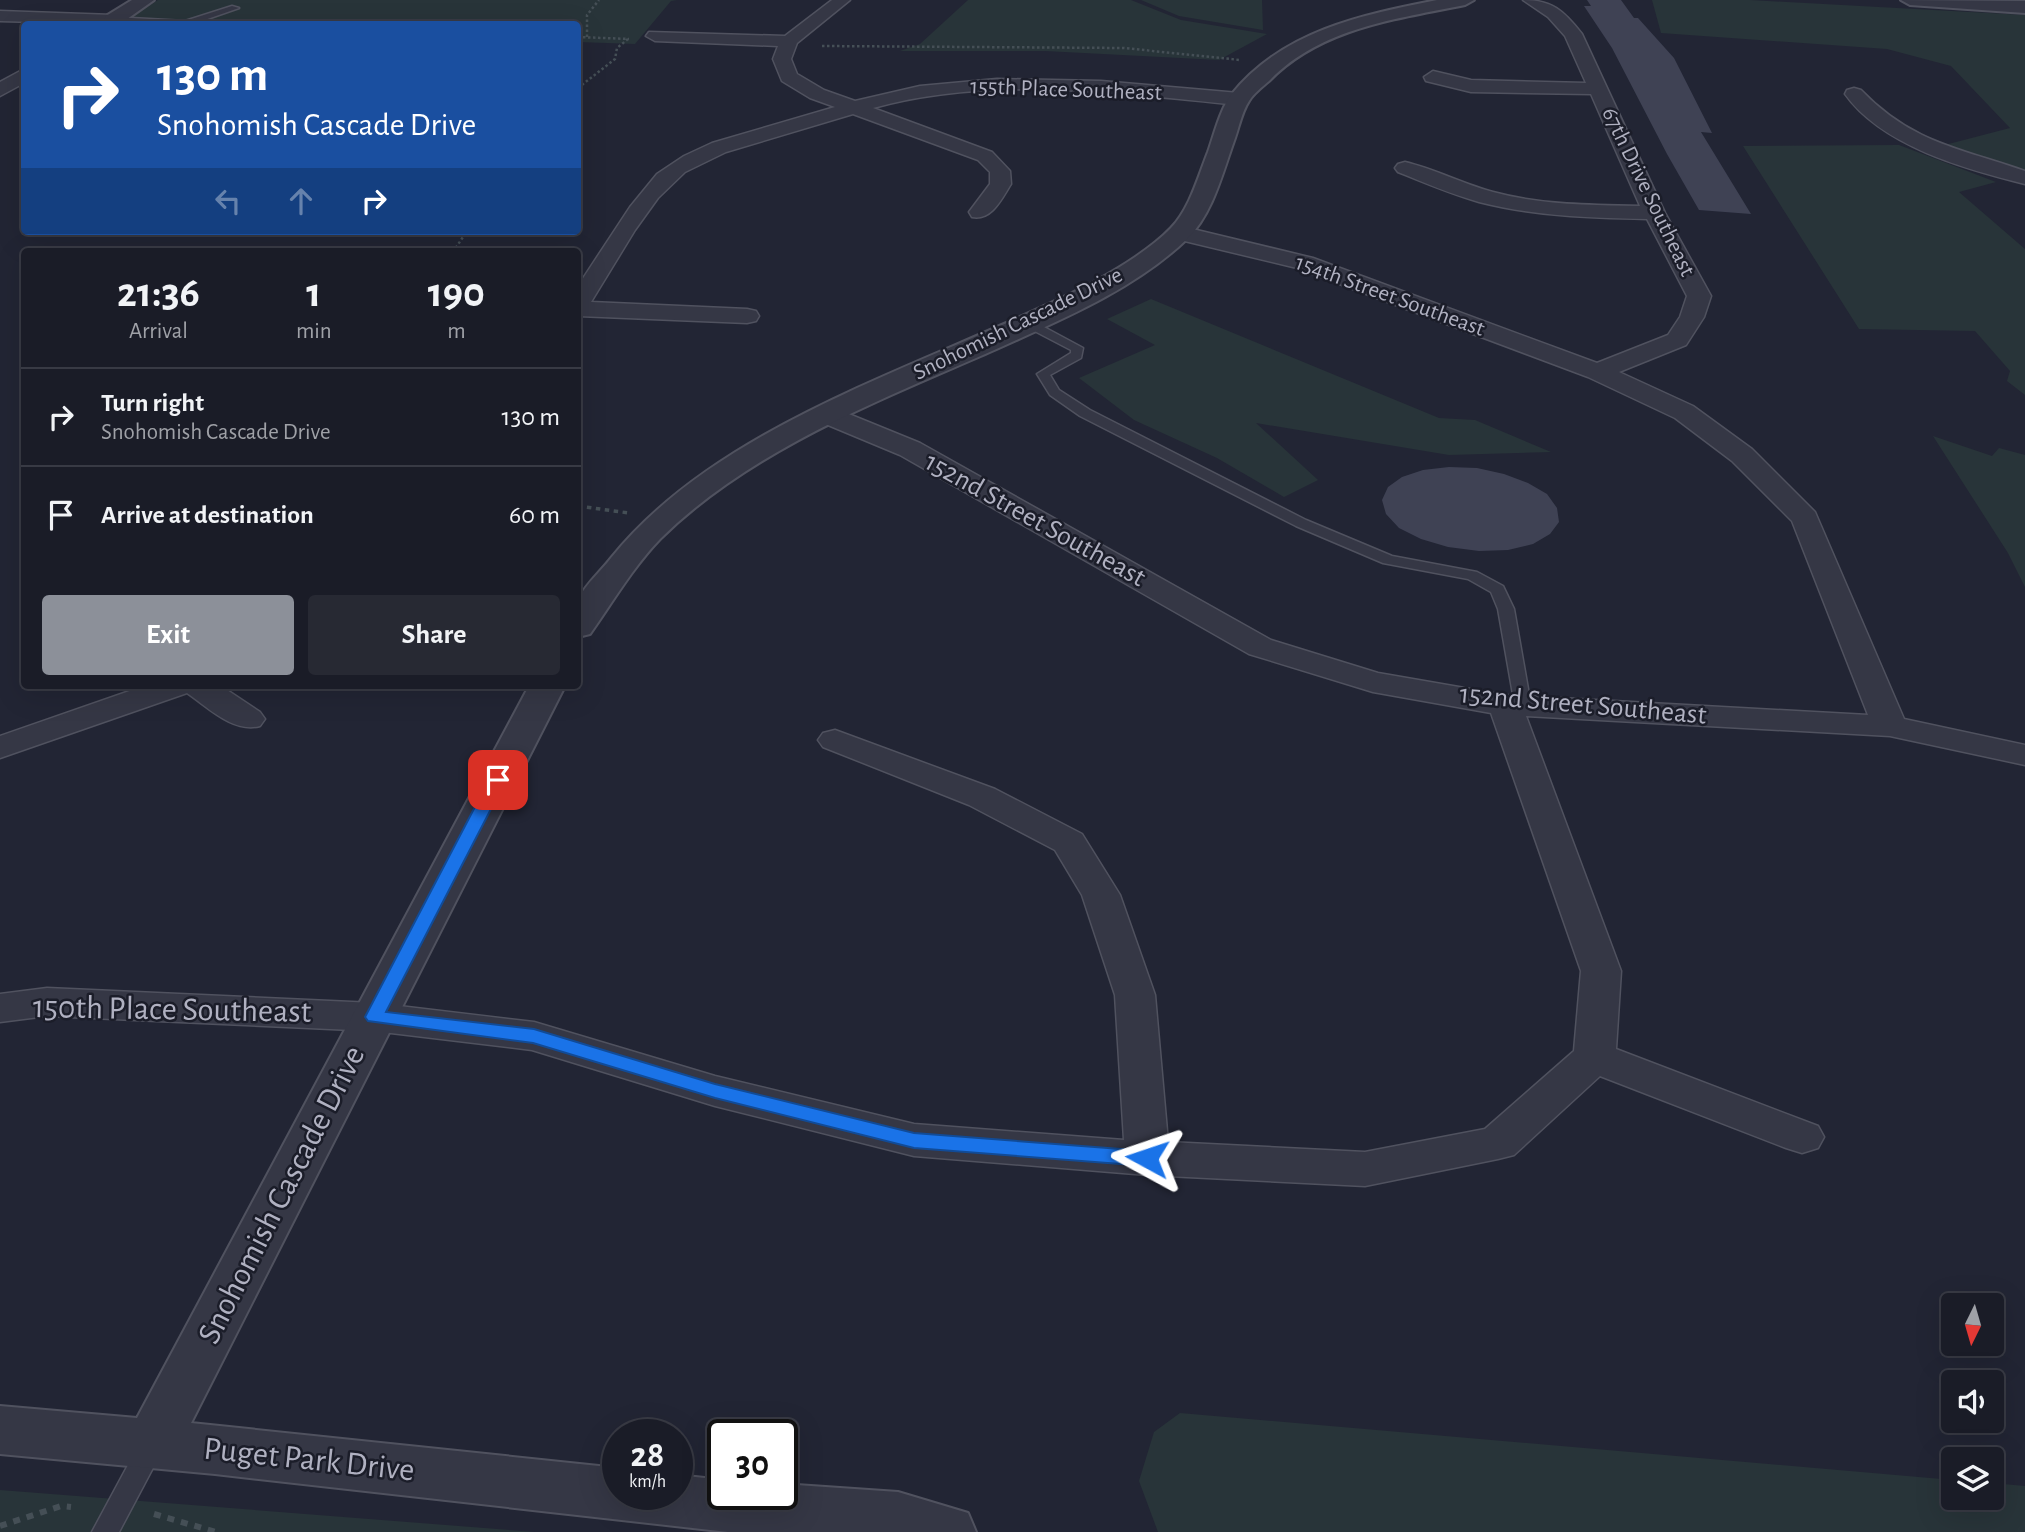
<!DOCTYPE html>
<html lang="en">
<head>
<meta charset="utf-8">
<style>
	:root { --surface:#1a1c27; --page:#272933; --text:#f1f3f6; --muted:#9fa1a7; --line:#383a44; --accent:#8c9099 }
	body { margin:0; font-family:"Alegreya Sans",sans-serif; background:var(--page); color:var(--text); height:100vh; display:flex; flex-direction:column; font-size:26px; white-space:nowrap }
	* { box-sizing:border-box; margin:0 }
	p { font-size:23px; color:var(--muted) }
	.icon { flex:none; width:38px; height:38px; fill:none; stroke:currentColor; stroke-width:2; stroke-linecap:round; stroke-linejoin:round }
	.map { position:relative; flex:1; overflow:hidden }
	.side { position:absolute; left:21px; top:248px; width:560px; height:441px; display:flex; flex-direction:column; background:var(--surface); border-radius:7px; box-shadow:0 7px 28px #0002,0 0 0 2px var(--line) }
	.side>* { flex:none }
	.guide { position:absolute; left:21px; top:21px; width:560px; height:214px; border-radius:7px; box-shadow:0 7px 28px #0002,0 0 0 2px var(--line); background:#1a4fa0; color:#fff; overflow:hidden }
	.needle { width:46px; rotate:185deg }
	.controls { position:absolute; left:1941px; top:1293px; display:grid; gap:14px }
	.controls a { display:grid; place-items:center; width:63px; height:63px; border-radius:7px; background:var(--surface); box-shadow:0 7px 28px #0002,0 0 0 2px var(--line); font-size:35px }
	.speed { position:absolute; left:602px; top:1419px; display:flex; gap:14px; font-size:35px; font-weight:700; text-align:center }
	.speed>* { display:grid; place-content:center; width:91px; height:91px; border-radius:50%; background:var(--surface); box-shadow:0 7px 28px #0002,0 0 0 2px var(--line); line-height:1 }
	.speed small { font-size:18px; font-weight:400 }
	.speed .limit { border:4px solid #111; border-radius:10px; background:#fff; color:#111 }
	.pin { position:absolute; display:grid; place-items:center; width:60px; height:60px; color:#fff; margin:-30px; border-radius:14px; box-shadow:0 4px 10px #0006 }
	.me { position:absolute; width:77px; margin:-38px; rotate:275deg; stroke-linejoin:round; filter:drop-shadow(0 0 5px #0008) }
	.turn { display:flex; align-items:center; gap:24px; height:147px; padding:0 21px; font-size:32px }
	.turn .icon { width:91px; height:91px; stroke-width:2.5 }
	.turn b { display:block; font-size:49px; line-height:60px }
	.lanes { display:flex; align-items:center; height:66px; padding:0 21px; background:#0003; justify-content:center; gap:35px; direction:ltr }
	.lanes .off { opacity:.35 }
	.eta { display:flex; justify-content:space-evenly; align-items:center; height:119px; text-align:center }
	.eta b { font-size:42px; font-weight:700; line-height:49px }
	.cta { display:flex; gap:14px; margin-top:auto; padding:14px 21px }
	.cta a { flex:1; height:80px; border-radius:7px; background:var(--accent); color:#fff; font-size:28px; font-weight:700; line-height:80px; text-align:center }
	.cta a+a { background:var(--page); color:var(--text) }
	ul { padding:0; list-style:none }
	li { display:flex; align-items:center; gap:21px; height:98px; padding:0 21px; border-top:2px solid var(--line) }
	li div { flex:1 }
	li b { display:block; font-size:26px }
	li em { font-style:normal }
	.map>svg:first-child { display:block }
	.green { fill:#283439 }
	.building { fill:#3f4254 }
	.lines { fill:none; stroke-linecap:round; stroke-linejoin:round }
	.service-casing { stroke:#50525f; stroke-width:3 }
	.minor-casing { stroke:#50525f; stroke-width:3 }
	.tertiary-casing { stroke:#50525f; stroke-width:4 }
	.path-far2 { stroke:#454f56; stroke-width:2.5; stroke-dasharray:2.5 2.5; stroke-linecap:butt }
	.path-far1 { stroke:#454f56; stroke-width:3.5; stroke-dasharray:4.5 4.5; stroke-linecap:butt }
	.path { stroke:#454f56; stroke-width:6; stroke-dasharray:7 7; stroke-linecap:butt }
	.service { fill:#353745; fill-rule:evenodd }
	.minor { fill:#353745; fill-rule:evenodd }
	.tertiary { fill:#353745; fill-rule:evenodd }
	.route { fill:#1a73e8; stroke:#114b97; stroke-width:2 }
	.labels { text-anchor:middle; dominant-baseline:central; stroke-width:5; stroke-linejoin:round; paint-order:stroke }
	.far-street-label { font-size:23px; fill:#b0b1c1; stroke:#1b1d29 }
	.street-label { font-size:28px; fill:#b0b1c1; stroke:#1b1d29 }
	.near-street-label { font-size:33px; fill:#b0b1c1; stroke:#1b1d29 }
</style>
</head>
<body>
<div class="map">
<svg width="2025" height="1532" viewBox="0 0 2025 1532">
	<rect width="100%" height="100%" fill="#222534"/>
	<path class="green" d="M 158,0 L 677,0 L 671,1 L 635,44 L 578,42 L 578,24 L 120,24 Z
		M 968,0 L 1131,0 L 1181,20 L 1267,34 L 1219,60 L 1045,51 L 900,51 L 920,44 Z
		M 1141,0 L 1262,0 L 1263,30 L 1179,16 Z
		M 1652,0 L 1750,0 L 2025,15 L 2025,172 L 1937,147 L 2010,128 L 1951,66 L 1887,49 L 1661,33 Z
		M 1899,145 L 1996,182 L 1959,192 L 2025,249 L 2025,395 L 2007,381 L 2010,371 L 1975,331 L 1859,329 L 1743,146 Z
		M 1151,299 L 1439,418 L 1475,420 L 1551,452 L 1449,455 L 1256,423 L 1318,480 L 1284,497 L 1217,458 L 1134,420 L 1079,378 L 1155,345 L 1107,319 Z
		M 1933,436 L 1992,456 L 1999,448 L 2025,455 L 2025,587 L 2008,553 Z
		M 1180,1413 L 1953,1480 L 1953,1498 L 1992,1498 L 1992,1483 L 2025,1486 L 2025,1532 L 1158,1532 L 1139,1481 L 1154,1432 Z
		M 0,1490 L 535,1532 L 0,1532 Z"/>
	<path class="building" d="M 1587,0 L 1621,0 L 1634,18 L 1638,18 L 1674,58 L 1712,133 L 1701,132 L 1751,214 L 1699,210 L 1667,154 L 1612,48 L 1584,6 L 1591,6 Z
		M 1449,467 L 1477,468 L 1504,474 L 1528,483 L 1547,494 L 1557,508 L 1559,522 L 1550,534 L 1533,544 L 1508,550 L 1479,551 L 1448,547 L 1421,539 L 1399,528 L 1386,514 L 1382,500 L 1388,487 L 1402,477 L 1423,470 Z"/>
	<g class="lines">
		<defs>
			<path id="service" d="M 232,6 L 239,8 L 193,24 L 148,24 L 109,20 L 113,17 L 185,21 Z
				M 1029,319 L 1083,348 L 1081,358 L 1050,375 L 1059,390 L 1090,410 L 1306,520 L 1392,556 L 1477,572 L 1503,586 L 1514,609 L 1531,706 L 1529,710 L 1517,710 L 1515,706 L 1498,609 L 1491,592 L 1468,579 L 1383,563 L 1296,526 L 1080,416 L 1050,395 L 1037,374 L 1071,353 L 1071,350 L 1025,326 L 1023,323 Z
				M 151,1436 L 160,1439 L 164,1447 L 119,1532 L 92,1532 L 142,1439 Z"/>
			<path id="minor" d="M 832,0 L 850,0 L 797,43 L 791,59 L 797,74 L 824,90 L 855,101 L 920,86 L 997,79 L 1101,81 L 1239,93 L 1248,99 L 1239,105 C 1118,93 992,75 873,108 L 992,152 L 1010,171 L 1011,184 C 1002,198 992,221 972,217 L 969,212 L 990,184 L 990,172 L 978,160 L 853,114 L 726,152 L 685,172 L 658,198 L 635,230 L 591,302 L 747,309 L 756,311 L 759,316 L 756,321 L 747,323 L 578,316 L 578,286 L 630,207 L 657,174 L 684,156 L 712,143 L 835,107 L 810,98 L 782,81 L 773,59 L 778,46 L 655,41 L 646,36 L 649,32 L 785,36 Z
				M 1523,0 C 1552,0 1564,11 1582,34 L 1665,213 L 1711,296 L 1704,317 L 1686,345 L 1619,372 L 1693,406 L 1752,449 L 1815,512 L 1904,719 L 2025,745 L 2025,765 L 1890,736 L 1526,716 L 1621,971 L 1616,1049 L 1818,1126 L 1824,1137 L 1818,1148 L 1802,1153 L 1786,1148 L 1600,1076 L 1514,1155 L 1498,1159 L 1365,1186 L 1147,1175 L 914,1156 L 715,1106 L 532,1050 L 374,1031 L 47,1016 L 0,1022 L 0,994 L 47,988 L 374,1003 L 534,1022 L 715,1076 L 914,1124 L 1124,1140 L 1115,995 L 1082,895 L 1055,850 L 969,805 L 823,747 L 818,740 L 823,733 L 835,730 L 995,789 L 1082,834 L 1120,895 L 1155,995 L 1168,1142 L 1365,1152 L 1485,1129 L 1574,1051 L 1581,971 L 1491,713 L 1373,692 L 1249,654 L 900,455 L 816,420 L 812,414 L 816,408 L 825,406 L 834,408 L 920,443 L 1271,640 L 1378,673 L 1505,695 L 1868,715 L 1792,521 L 1732,461 L 1675,418 L 1588,377 L 1297,268 L 1172,238 L 1169,233 L 1172,228 L 1180,226 L 1313,258 L 1597,363 L 1668,335 L 1680,317 L 1687,296 L 1647,219 C 1590,218 1534,216 1479,202 C 1451,194 1425,183 1398,172 L 1395,168 L 1398,164 L 1405,162 C 1435,169 1463,184 1493,192 C 1541,205 1591,205 1640,206 L 1591,94 L 1471,92 L 1426,81 L 1424,77 L 1433,71 L 1471,80 L 1586,83 L 1565,36 L 1548,17 Z
				M 0,11 L 113,15 L 122,20 L 115,24 L 0,21 Z
				M 24,69 L 24,83 L 0,96 L 0,82 Z
				M 1854,88 L 1861,90 C 1912,143 1959,148 2025,171 L 2025,184 C 1965,169 1882,146 1845,94 L 1847,90 Z
				M 144,686 L 221,686 L 260,712 L 265,719 L 260,726 C 233,733 209,708 187,693 L 0,758 L 0,736 Z"/>
			<path id="tertiary" d="M 132,0 L 154,0 L 120,24 L 106,24 L 104,20 L 106,16 Z
				M 1437,0 L 1474,0 L 1465,5 C 1396,19 1320,28 1269,81 C 1262,87 1253,94 1249,101 C 1242,111 1239,127 1235,138 C 1223,171 1213,214 1187,239 C 1134,290 1058,321 992,351 C 878,401 750,450 660,539 C 633,567 612,603 590,634 L 578,637 C 578,627 574,608 579,598 C 586,584 601,571 611,558 C 723,419 936,363 1092,283 C 1116,270 1152,248 1171,228 C 1190,208 1198,177 1208,152 C 1214,135 1220,110 1231,95 C 1282,31 1361,15 1437,0 Z
				M 1901,0 L 2025,1 L 2025,13 L 1910,5 Z
				M 529,686 L 565,686 L 191,1423 L 618,1468 L 618,1494 L 677,1494 L 677,1475 L 723,1480 L 723,1494 L 782,1494 L 782,1484 L 898,1492 L 968,1513 L 976,1532 L 728,1532 L 215,1474 L 0,1454 L 0,1406 L 137,1418 Z"/>
		</defs>
		<use href="#service" class="service-casing"/>
		<use href="#minor" class="minor-casing"/>
		<use href="#tertiary" class="tertiary-casing"/>
		<path class="path-far2" d="M 578,37 L 629,39
			M 587,37 L 587,15 L 599,0
			M 822,46 L 1124,48 L 1240,60
			M 578,88 L 615,59 L 617,48 L 628,39
			M 453,252 L 467,231"/>
		<path class="path-far1" d="M 578,506 L 629,513"/>
		<path class="path" d="M 154,1514 L 216,1532
			M 0,1526 L 61,1506 L 71,1507"/>
		<use href="#service" class="service"/>
		<use href="#minor" class="minor"/>
		<use href="#tertiary" class="tertiary"/>
	</g>
	<path class="route" d="M 498,776 L 506,780 L 386,1012 L 534,1029 L 715,1084 L 914,1133 L 1147,1151 L 1154,1153 L 1157,1158 L 1154,1163 L 1147,1166 L 914,1148 L 715,1098 L 533,1043 L 368,1021 L 365,1017 L 489,780 Z"/>
	<g class="labels">
		<g class="far-street-label">
			<text transform="translate(1066 90) rotate(2)">155th Place Southeast</text>
			<text transform="translate(1648 192) rotate(64)">67th Drive Southeast</text>
			<text transform="translate(1390 296) rotate(20)">154th Street Southeast</text>
			<text transform="translate(1018 324) rotate(-26)">Snohomish Cascade Drive</text>
		</g>
		<g class="street-label">
			<text transform="translate(1035 520) rotate(29)">152nd Street Southeast</text>
			<text transform="translate(1583 705) rotate(5)">152nd Street Southeast</text>
		</g>
		<g class="near-street-label">
			<text transform="translate(172 1010) rotate(1)">150th Place Southeast</text>
			<text transform="translate(282 1195) rotate(-63)">Snohomish Cascade Drive</text>
			<text transform="translate(309 1460) rotate(6)">Puget Park Drive</text>
		</g>
	</g>
</svg>
<div class="controls">
<a><svg class="needle" viewBox="-14 -14 28 28"><path d="M0-13l5 13h-10z" fill="#e53935"/><path d="M0 13l5-13h-10z" fill="#9fa1a7"/></svg></a>
<a><svg class="icon" aria-label="sound" viewBox="0 0 24 24"><path d="M4 9h4l5-4v14l-5-4H4zM17 9q2 3 0 6"/></svg></a>
<a><svg class="icon" aria-label="layers" viewBox="0 0 24 24"><path d="M12 4l9 5-9 5-9-5zM3 14l9 5 9-5"/></svg></a>
</div>
<div class="speed"><div>28<small>km/h</small></div><div class="limit">30</div></div>
<div class="pin" style="left:498px;top:780px;background:#d93025"><svg class="icon" aria-label="arrive" viewBox="0 0 24 24"><path d="M6 21V4h12l-3 4 3 4H6"/></svg></div>
<svg class="me" style="left:1147px;top:1158px" viewBox="-20 -20 40 40"><path d="M0-17L14 15 0 8-14 15z" fill="#1a73e8" stroke="#fff" stroke-width="4"/></svg>
<div class="guide">
<div class="turn"><svg class="icon" aria-label="right" viewBox="0 0 24 24"><path d="M7 20v-9h11M14 6l5 5-5 5"/></svg><div><b>130 m</b>Snohomish Cascade Drive</div></div>
<div class="lanes"><svg class="icon off" aria-label="left" viewBox="0 0 24 24"><path d="M17 20v-9H6M10 6l-5 5 5 5"/></svg><svg class="icon off" aria-label="ahead" viewBox="0 0 24 24"><path d="M12 20V5M6 11l6-6 6 6"/></svg><svg class="icon" aria-label="right" viewBox="0 0 24 24"><path d="M7 20v-9h11M14 6l5 5-5 5"/></svg></div>
</div>
<section class="side">
<div class="eta">
<div><b>21:36</b><p>Arrival</p></div>
<div><b>1</b><p>min</p></div>
<div><b>190</b><p>m</p></div>
</div>
<ul>
<li><svg class="icon" aria-label="right" viewBox="0 0 24 24"><path d="M7 20v-9h11M14 6l5 5-5 5"/></svg><div><b>Turn right</b><p>Snohomish Cascade Drive</p></div><em>130 m</em></li>
<li><svg class="icon" aria-label="arrive" viewBox="0 0 24 24"><path d="M6 21V4h12l-3 4 3 4H6"/></svg><div><b>Arrive at destination</b></div><em>60 m</em></li>
</ul>
<div class="cta"><a>Exit</a><a>Share</a></div>
</section>
</div>
</body>
</html>
